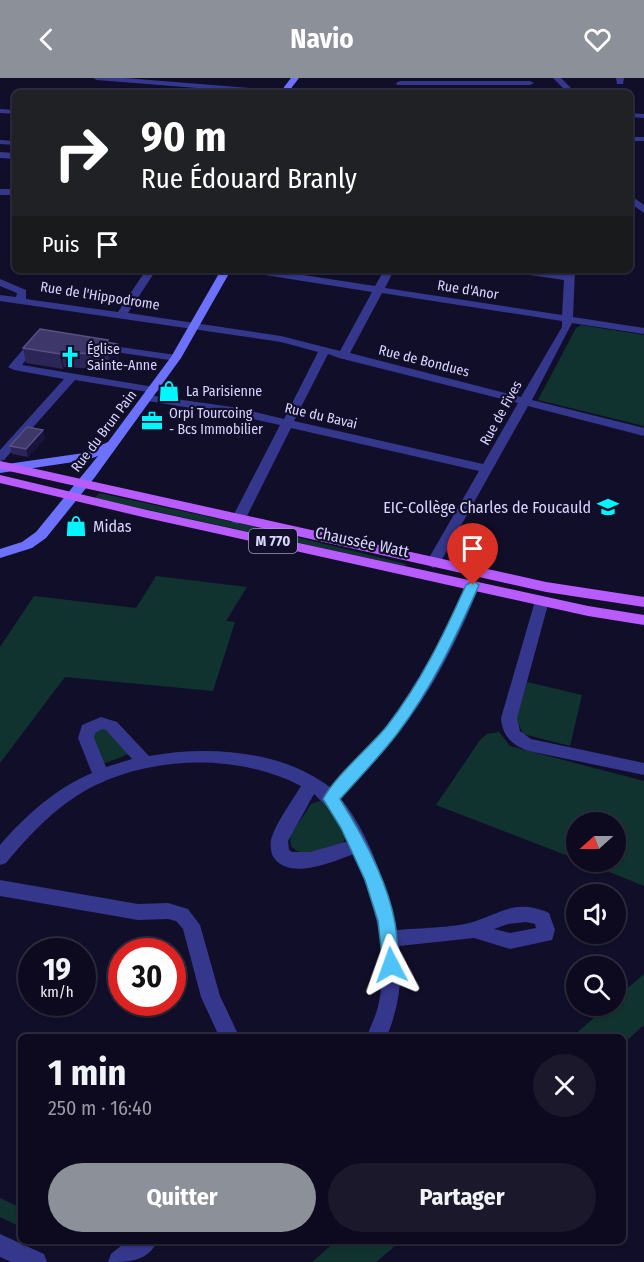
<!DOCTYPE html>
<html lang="fr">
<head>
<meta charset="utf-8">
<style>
	:root { --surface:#0d0a1f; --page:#1b182c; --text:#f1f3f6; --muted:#9a9aa4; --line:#2d2b3d; --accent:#8c9099 }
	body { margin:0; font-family:"Fira Sans Condensed",sans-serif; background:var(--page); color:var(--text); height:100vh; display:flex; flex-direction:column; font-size:22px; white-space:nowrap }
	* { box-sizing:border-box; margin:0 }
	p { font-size:20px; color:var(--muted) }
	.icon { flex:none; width:33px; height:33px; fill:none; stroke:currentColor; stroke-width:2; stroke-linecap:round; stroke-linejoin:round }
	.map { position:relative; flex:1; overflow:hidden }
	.details { position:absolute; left:18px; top:956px; width:608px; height:210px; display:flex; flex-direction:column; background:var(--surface); border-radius:9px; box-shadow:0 2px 4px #0004,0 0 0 2px var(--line) }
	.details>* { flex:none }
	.top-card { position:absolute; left:12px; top:12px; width:621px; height:183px; border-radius:9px; box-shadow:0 2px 4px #0004,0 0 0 2px var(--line); background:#202124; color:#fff; overflow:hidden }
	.needle { width:39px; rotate:249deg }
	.fabs { position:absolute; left:566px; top:734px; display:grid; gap:12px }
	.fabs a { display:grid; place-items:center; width:60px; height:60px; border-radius:50%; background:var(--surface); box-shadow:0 2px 4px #0004,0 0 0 2px var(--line); font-size:30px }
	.speed { position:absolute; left:18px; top:860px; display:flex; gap:12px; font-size:30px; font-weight:700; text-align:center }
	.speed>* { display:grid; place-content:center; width:78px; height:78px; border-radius:50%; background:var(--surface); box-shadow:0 2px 4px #0004,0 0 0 2px var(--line); line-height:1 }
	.speed small { font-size:15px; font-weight:400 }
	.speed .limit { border:9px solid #d22; background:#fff; color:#111 }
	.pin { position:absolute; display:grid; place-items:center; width:51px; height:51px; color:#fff; margin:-62px -26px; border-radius:50% 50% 50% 0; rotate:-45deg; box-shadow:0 0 6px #0007 }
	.pin .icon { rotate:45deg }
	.me { position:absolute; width:66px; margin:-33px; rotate:356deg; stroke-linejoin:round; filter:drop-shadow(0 0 4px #0008) }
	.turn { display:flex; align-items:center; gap:21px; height:126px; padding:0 30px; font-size:27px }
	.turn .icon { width:78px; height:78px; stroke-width:2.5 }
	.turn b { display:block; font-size:42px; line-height:51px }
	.then { display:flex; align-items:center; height:57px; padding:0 30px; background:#0003; gap:12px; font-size:22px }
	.round { display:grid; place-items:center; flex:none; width:63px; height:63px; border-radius:32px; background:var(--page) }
	.head { display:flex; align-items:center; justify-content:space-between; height:102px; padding:0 30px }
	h1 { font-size:36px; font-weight:700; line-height:45px }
	.button { display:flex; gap:12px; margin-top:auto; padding:12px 30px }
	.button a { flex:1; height:69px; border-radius:36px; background:var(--accent); color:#fff; font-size:24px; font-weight:700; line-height:69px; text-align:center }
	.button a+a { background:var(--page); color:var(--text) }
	header { display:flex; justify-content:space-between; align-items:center; height:78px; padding:0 30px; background:var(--accent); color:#fff; font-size:27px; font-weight:700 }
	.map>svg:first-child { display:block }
	.green { fill:#103330 }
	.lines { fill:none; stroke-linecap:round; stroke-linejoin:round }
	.minor { fill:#35378c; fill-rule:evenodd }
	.tertiary { fill:#35378c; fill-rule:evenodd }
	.secondary { fill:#6c72ff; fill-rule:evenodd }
	.primary { fill:#b85cff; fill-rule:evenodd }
	.wall { fill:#2c2558 }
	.shaded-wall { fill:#19143d }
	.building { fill:#3e386a; stroke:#565181; stroke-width:1.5 }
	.route { fill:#4fc3f7; stroke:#337fa1; stroke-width:1.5 }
	.labels { text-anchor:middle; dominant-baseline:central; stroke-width:4.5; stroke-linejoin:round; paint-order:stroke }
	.far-street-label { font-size:14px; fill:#d8d5ff; stroke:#110e29 }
	.far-poi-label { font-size:14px; fill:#d8d5ff; stroke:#110e29; text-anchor:start }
	.shield { fill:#110e29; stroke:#9c99bf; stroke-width:1.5 }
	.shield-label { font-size:15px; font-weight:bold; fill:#d8d5ff }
	.poi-label { font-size:16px; fill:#d8d5ff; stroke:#110e29; text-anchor:end }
	.street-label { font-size:16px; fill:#d8d5ff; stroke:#110e29 }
</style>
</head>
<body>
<header><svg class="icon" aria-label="back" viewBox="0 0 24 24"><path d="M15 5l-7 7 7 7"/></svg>Navio<svg class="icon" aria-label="heart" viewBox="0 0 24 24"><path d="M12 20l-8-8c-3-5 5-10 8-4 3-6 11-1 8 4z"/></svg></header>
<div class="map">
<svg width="644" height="1184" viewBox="0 0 644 1184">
	<rect width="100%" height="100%" fill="#110e29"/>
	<path class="green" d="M 581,247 L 644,257 L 644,348 L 538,322 L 576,250 Z
		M 99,415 L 251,448 L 406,486 L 405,488 L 95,420 Z
		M 156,498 L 247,509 L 226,543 L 235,544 L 213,613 L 65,599 L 0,685 L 0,569 L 34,518 L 136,530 Z
		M 527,604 L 582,617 L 570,668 L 523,656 L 516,640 Z
		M 97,651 L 107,651 L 129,676 L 103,686 L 90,656 Z
		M 499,654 L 510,668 L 644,703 L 644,808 L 582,783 L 615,783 L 615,744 L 576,744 L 576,781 L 436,727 L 480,662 L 487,656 Z
		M 320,723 C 329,726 343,747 345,757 C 346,761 344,763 342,766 C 326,771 304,783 291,768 L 290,758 L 311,726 Z
		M 644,896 L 644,947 L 623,966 L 622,958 L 573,958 L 609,927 L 615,927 L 615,921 Z
		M 0,1120 L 21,1130 L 21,1149 L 0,1139 Z
		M 336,1163 L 336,1162 L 401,1163 L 376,1184 L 312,1184 Z"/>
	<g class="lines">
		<path class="minor" d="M 93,0 L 125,0 L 287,13 L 291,15 L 258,15 L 97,2 Z
			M 616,0 L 624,0 L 623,6 L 617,6 Z
			M 400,3 L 530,3 L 534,5 L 530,7 L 397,7 L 396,5 Z
			M 0,31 L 15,32 L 15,36 L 0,35 Z
			M 630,35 L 644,36 L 644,40 L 630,39 Z
			M 630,59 L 644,59 L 644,63 L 630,63 Z
			M 0,62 L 15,63 L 15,67 L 0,66 Z
			M 0,74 L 15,75 L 15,81 L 0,80 Z
			M 0,111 L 15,111 L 15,117 L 0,117 Z
			M 146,192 L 156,192 L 128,235 L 281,258 L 340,273 L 372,214 L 252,195 L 247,192 L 271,192 L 375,208 L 384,192 L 394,192 L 385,210 L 562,237 L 564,202 L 516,195 L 511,192 L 536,192 L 565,196 L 565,192 L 575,192 L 573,239 L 644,250 L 644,256 L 572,245 L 532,322 L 644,350 L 644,358 L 528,328 L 440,485 L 433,490 L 426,485 L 479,393 L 291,350 L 245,442 L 238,446 L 233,445 L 231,442 L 280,347 L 239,338 L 148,323 L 142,320 L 148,317 L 239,330 L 284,341 L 318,274 L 281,264 L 0,223 L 0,217 L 16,219 L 17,215 L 0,208 L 0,201 L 26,212 L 26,221 L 118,234 ZM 382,215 L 562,243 L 562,249 L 521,319 L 350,275 ZM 328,276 L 339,280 L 518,325 L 483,386 L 294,343 Z
			M 37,259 L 42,262 L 22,287 L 154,309 L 160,312 L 154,315 L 75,302 L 4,382 L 0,383 L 0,372 L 64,301 L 14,292 L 8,289 L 33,260 Z
			M 99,266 L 176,277 L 181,280 L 176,283 L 95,271 L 94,269 Z
			M 473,502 L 480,507 C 461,554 439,600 409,641 C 389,669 364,695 341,721 C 370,756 386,808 397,852 C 418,850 453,850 473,844 C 503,834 516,821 549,835 L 555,852 L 552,862 L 510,871 L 474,860 L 399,868 C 403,900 399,929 387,958 L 367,958 C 371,947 377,936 379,924 C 390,874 373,822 354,776 C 334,783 291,803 274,780 C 271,776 270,767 271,762 C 275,746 292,723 301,708 C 240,676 157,678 96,707 C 60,724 31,755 6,785 L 0,787 L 0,767 C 25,738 56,710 92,695 L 78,660 L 82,647 L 101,639 L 117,644 L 149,678 C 208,667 282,672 331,710 C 354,684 380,659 400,629 C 427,591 448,550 466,507 ZM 102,651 L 106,652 L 132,681 L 106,689 L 94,660 L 95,655 ZM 314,716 L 332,734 L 349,763 L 310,774 L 292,774 L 289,772 L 288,763 ZM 526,844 L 535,846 L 536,850 L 510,855 L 494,851 L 508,846 Z
			M 542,518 L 549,523 L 517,640 L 520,653 L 531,661 L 644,685 L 644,697 L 529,673 C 513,668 502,658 501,640 L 535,523 Z
			M 0,802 L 138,826 L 168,825 L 188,831 L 200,847 L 220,918 L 239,958 L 219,958 L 201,919 L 183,851 L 176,843 L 168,841 L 138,842 L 0,818 Z
			M 0,1156 L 44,1176 L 47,1184 L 11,1184 L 0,1179 Z
			M 128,1162 L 158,1162 C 148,1184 129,1184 108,1184 L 111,1176 Z"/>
		<path class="tertiary" d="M 553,0 L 561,0 L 576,15 L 568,15 Z
			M 630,117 L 644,127 L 644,135 L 630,125 Z"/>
		<path class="secondary" d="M 291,0 L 299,0 L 292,9 L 291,15 L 283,15 L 284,9 Z
			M 221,192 L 231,192 L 181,280 L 95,399 L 46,460 L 32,470 L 0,480 L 0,471 L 22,464 L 36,454 L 98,378 L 87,382 L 0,395 L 0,387 L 84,375 L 108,364 L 171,279 Z"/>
		<path class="primary" d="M 0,383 L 546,504 L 644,519 L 644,529 L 546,514 L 0,391 Z
			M 0,397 L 147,432 L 588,528 L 644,537 L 644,547 L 588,538 L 147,440 L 0,405 Z"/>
	</g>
	<path class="wall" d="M 108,262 L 109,265 L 117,266 L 119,281 L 111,292 L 64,289 L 63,291 L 26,285 L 23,270 Z
		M 45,360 L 28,379 L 12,376 L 10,368 Z"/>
	<path class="shaded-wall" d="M 108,262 L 110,274 L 117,266 L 119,281 L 111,292 L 106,264 Z
		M 61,274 L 64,289 L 63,291 L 60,276 Z
		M 43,352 L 45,360 L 28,379 L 26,371 Z"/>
	<path class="building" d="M 40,251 L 108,262 L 106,264 L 117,266 L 109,277 L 61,274 L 60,276 L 23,270 Z
		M 27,349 L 43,352 L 26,371 L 10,368 Z"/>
	<path class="route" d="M 473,503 L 479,507 C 456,559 432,610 397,656 C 380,678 359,700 340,721 C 362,756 388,805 395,845 C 397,859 398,873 400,887 L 397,893 L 391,895 L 385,893 L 383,887 L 378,843 L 365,802 L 341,750 L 323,721 C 335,698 370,669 387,648 C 421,604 444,556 466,507 Z"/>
	<defs>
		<symbol id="church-bare" viewBox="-9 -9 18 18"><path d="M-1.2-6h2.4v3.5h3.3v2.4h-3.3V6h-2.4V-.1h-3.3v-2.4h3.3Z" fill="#01f6ff" stroke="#110e29" stroke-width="2.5" paint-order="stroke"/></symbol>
		<symbol id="shop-bare" viewBox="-9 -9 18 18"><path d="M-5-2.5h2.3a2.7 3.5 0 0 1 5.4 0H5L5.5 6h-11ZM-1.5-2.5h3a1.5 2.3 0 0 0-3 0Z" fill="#01f6ff" stroke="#110e29" stroke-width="2.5" paint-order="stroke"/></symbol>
		<symbol id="office-bare" viewBox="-9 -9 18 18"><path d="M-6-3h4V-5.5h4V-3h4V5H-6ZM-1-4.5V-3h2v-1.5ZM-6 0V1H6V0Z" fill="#01f6ff" stroke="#110e29" stroke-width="2.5" paint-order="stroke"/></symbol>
		<symbol id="school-bare" viewBox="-9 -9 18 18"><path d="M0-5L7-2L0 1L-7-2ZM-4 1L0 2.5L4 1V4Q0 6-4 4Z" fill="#01f6ff" stroke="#110e29" stroke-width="2.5" paint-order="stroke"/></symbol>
	</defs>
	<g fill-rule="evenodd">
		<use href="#church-bare" x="55" y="264" width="30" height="30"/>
		<use href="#shop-bare" x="154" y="298" width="30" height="30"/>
		<use href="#office-bare" x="137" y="328" width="30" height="30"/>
		<use href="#school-bare" x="593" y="414" width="30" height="30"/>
		<use href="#shop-bare" x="61" y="433" width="30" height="30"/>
	</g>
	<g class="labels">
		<g class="far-street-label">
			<text transform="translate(468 212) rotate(9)">Rue d'Anor</text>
			<text transform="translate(100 218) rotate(9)">Rue de l'Hippodrome</text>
			<text transform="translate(424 283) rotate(14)">Rue de Bondues</text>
			<text transform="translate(501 335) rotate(-61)">Rue de Fives</text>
			<text transform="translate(321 338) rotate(13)">Rue du Bavai</text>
			<text transform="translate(104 353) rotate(-53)">Rue du Brun Pain</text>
		</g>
		<g class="far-poi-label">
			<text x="87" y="271">Église<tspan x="87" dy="16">Sainte-Anne</tspan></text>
			<text x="186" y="313">La Parisienne</text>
			<text x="169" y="335">Orpi Tourcoing<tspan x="169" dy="16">- Bcs Immobilier</tspan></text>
		</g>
		<rect class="shield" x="249" y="451" width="48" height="24" rx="4.5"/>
		<g class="shield-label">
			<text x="273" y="463">M 770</text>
		</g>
		<g class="poi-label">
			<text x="591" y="429">EIC-Collège Charles de Foucauld</text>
			<text x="93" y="448" text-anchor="start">Midas</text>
		</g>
		<g class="street-label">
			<text transform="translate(362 464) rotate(12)">Chaussée Watt</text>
		</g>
	</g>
</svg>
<div class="fabs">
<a><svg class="needle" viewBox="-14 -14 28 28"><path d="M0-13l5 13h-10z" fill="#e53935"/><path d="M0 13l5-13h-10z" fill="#9a9aa4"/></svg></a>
<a><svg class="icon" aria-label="sound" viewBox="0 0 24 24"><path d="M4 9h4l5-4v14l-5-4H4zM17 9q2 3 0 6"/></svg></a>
<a><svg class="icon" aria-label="search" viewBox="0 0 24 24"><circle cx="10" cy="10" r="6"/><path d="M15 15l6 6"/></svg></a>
</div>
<div class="speed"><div>19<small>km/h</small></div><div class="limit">30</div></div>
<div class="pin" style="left:473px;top:507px;background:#d93025"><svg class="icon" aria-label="arrive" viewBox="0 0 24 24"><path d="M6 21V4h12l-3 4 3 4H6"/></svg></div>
<svg class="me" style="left:391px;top:887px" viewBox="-20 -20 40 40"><path d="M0-17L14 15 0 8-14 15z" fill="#4fc3f7" stroke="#fff" stroke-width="4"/></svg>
<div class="top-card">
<div class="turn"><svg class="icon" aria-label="right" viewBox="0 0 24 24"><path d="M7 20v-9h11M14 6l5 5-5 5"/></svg><div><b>90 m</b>Rue Édouard Branly</div></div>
<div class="then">Puis<svg class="icon" aria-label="arrive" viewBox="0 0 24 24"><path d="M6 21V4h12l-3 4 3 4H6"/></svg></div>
</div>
<section class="details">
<div class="head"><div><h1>1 min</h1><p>250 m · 16:40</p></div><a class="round"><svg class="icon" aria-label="close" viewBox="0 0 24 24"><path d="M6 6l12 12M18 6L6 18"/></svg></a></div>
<div class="button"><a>Quitter</a><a>Partager</a></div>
</section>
</div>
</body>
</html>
